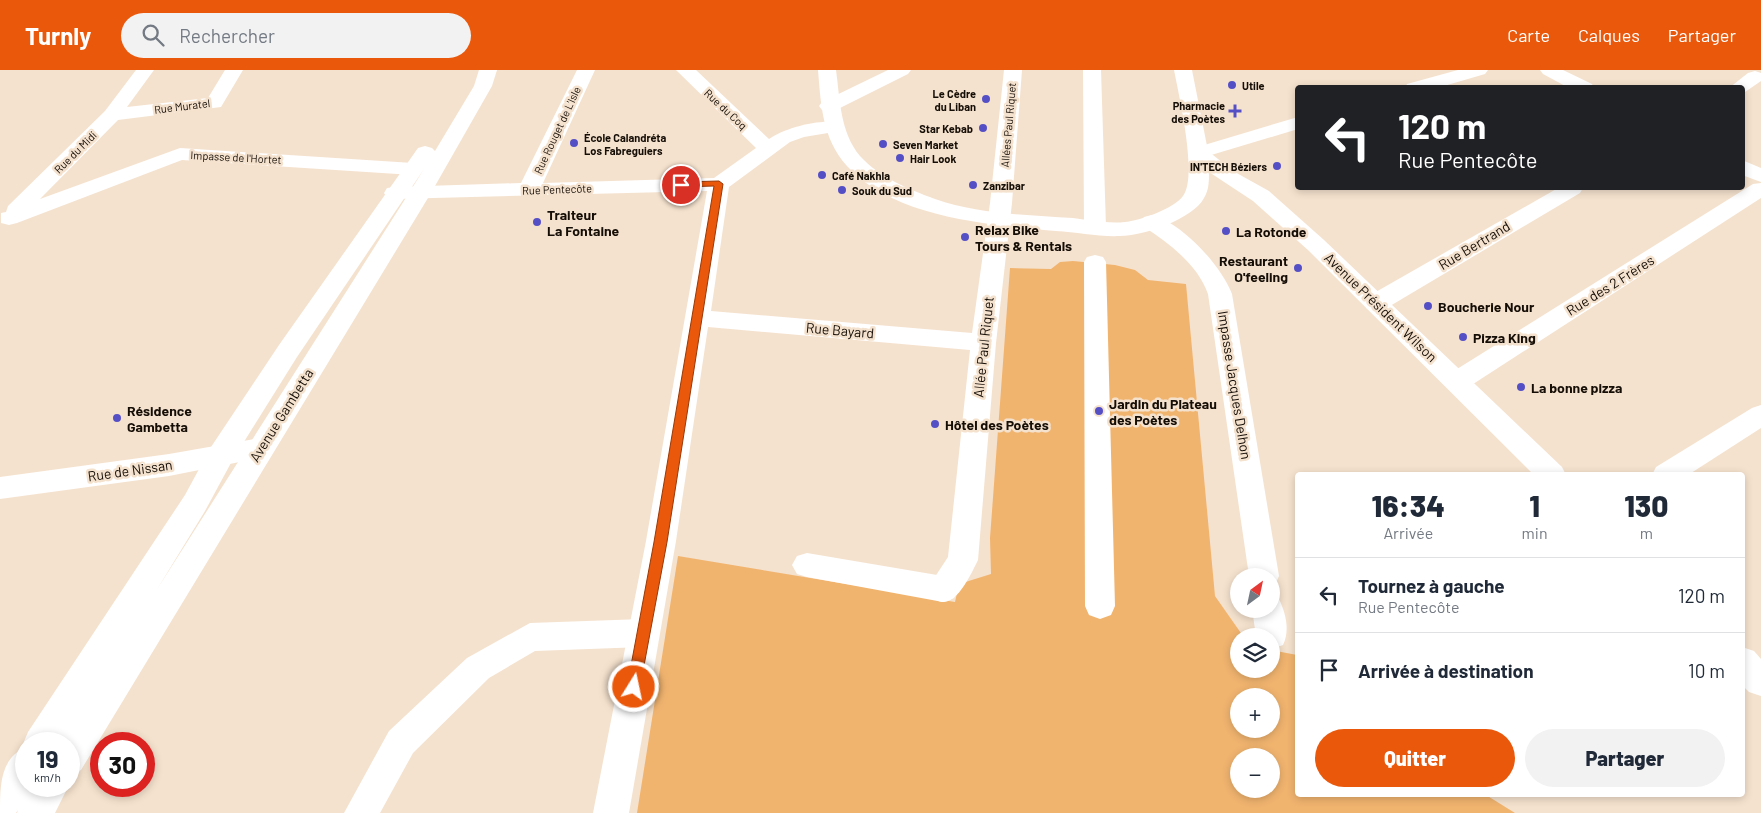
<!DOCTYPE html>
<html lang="fr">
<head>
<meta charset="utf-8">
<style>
	:root { --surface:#fff; --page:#f2f2f3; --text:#1f2937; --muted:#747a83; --line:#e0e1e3; --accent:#ea580c }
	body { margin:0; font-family:Barlow,sans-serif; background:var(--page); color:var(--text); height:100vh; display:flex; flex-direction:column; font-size:19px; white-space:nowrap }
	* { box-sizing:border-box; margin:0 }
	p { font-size:16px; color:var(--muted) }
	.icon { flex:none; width:28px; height:28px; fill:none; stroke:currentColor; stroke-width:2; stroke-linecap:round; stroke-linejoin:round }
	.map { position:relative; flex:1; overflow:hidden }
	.drawer { position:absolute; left:1295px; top:402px; width:450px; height:325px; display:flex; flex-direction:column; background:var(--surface); border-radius:5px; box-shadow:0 2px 8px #0003 }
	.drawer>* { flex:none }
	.banner { position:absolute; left:1295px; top:15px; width:450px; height:105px; border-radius:5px; box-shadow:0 2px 8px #0003; background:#202124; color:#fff; overflow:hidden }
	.needle { width:32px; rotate:33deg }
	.fabs { position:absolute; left:1230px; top:498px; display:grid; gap:10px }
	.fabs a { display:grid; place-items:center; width:50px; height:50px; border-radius:50%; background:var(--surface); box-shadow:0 2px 8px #0003; font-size:25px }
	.speed { position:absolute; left:15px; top:662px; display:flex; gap:10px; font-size:25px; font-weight:700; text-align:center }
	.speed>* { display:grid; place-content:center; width:65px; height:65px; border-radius:50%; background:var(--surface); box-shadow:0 2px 8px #0003; line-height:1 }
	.speed small { font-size:12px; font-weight:400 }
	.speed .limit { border:8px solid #d22; background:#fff; color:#111 }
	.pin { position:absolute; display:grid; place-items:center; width:42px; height:42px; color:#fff; margin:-21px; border:2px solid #fff; border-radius:50%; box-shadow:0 1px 5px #0007 }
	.me { position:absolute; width:55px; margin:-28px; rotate:10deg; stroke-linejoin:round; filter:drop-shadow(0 0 4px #0008) }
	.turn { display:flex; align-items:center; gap:18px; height:105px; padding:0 20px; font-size:22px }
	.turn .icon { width:65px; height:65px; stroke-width:2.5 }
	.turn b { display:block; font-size:35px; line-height:42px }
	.eta { display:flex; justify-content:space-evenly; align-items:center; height:85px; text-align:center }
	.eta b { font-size:30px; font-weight:800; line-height:35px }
	.button { display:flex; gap:10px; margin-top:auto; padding:10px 20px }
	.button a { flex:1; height:58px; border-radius:30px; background:var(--accent); color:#fff; font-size:20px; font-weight:800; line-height:58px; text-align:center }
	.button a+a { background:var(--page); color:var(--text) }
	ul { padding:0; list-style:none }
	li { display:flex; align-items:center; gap:15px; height:75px; padding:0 20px; border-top:1px solid var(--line) }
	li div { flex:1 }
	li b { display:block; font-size:19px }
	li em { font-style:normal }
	header { display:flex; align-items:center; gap:30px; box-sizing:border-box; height:70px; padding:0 25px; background:var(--accent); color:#fff }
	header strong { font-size:24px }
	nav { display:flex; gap:28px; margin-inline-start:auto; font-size:18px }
	.search { width:350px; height:45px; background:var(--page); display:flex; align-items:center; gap:12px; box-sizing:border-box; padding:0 18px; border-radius:28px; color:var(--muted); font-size:19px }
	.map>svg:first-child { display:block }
	.green { fill:#f1b46f; fill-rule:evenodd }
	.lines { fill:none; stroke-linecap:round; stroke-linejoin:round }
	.pedestrian { fill:#fff; fill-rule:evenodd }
	.minor { fill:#fff; fill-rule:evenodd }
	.tertiary { fill:#fff; fill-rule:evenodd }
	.secondary { fill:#fff; fill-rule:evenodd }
	.route { fill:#ea580c; stroke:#983908 }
	.poi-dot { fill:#554fc6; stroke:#f5e2ce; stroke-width:2 }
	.labels { text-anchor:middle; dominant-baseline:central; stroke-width:5; stroke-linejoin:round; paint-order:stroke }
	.far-poi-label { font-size:11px; font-weight:bold; fill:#150e07; stroke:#f5e2ce; text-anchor:start }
	.far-street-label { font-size:11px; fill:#150e07; stroke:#f5e2ce }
	.poi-label { font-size:14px; font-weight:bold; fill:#150e07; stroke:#f5e2ce; text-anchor:start }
	.street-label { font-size:14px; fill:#150e07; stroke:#f5e2ce }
</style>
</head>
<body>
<header>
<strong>Turnly</strong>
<div class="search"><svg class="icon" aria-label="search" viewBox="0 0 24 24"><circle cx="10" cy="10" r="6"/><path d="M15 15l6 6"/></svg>Rechercher</div>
<nav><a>Carte</a><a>Calques</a><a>Partager</a></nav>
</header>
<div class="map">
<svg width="1761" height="743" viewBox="0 0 1761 743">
	<rect width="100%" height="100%" fill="#f5e2ce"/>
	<path class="green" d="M 1073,191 L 1115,195 L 1135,200 L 1148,210 L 1186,214 L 1215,526 L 1243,566 L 1239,566 L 1239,599 L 1271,599 L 1271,580 L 1297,585 L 1298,725 L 1486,725 L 1515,743 L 637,743 L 678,486 L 955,532 L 959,514 L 991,504 L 990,468 L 1010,198 L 1051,199 L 1060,192 ZM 1239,626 L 1271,626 L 1271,659 L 1239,659 ZM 1239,686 L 1271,686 L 1271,719 L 1239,719 Z"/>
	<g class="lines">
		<path class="pedestrian" d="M 1083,0 L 1101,0 L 1106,157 L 1102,162 L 1095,163 L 1088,162 L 1084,157 Z
			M 1095,185 L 1103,187 L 1106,192 L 1115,536 L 1111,545 L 1100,549 L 1089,545 L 1085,536 L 1084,192 L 1087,187 Z
			M 807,483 L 943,506 L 954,510 L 958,519 L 954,528 L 943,532 L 807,507 L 797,504 L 792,495 L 797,486 Z
			M 643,549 L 654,553 L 658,563 L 654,573 L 643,577 L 535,581 L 489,608 L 413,683 L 380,743 L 344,743 L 389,661 L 467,588 L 530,553 Z"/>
		<path class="minor" d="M 136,0 L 154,0 L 127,37 L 208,28 L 225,0 L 243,0 L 221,37 L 118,50 L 40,129 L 180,78 L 413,93 L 420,95 L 423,99 L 420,103 L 413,105 L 182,90 L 17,153 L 9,155 L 1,153 L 1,143 L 6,142 L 8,136 L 105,41 Z
			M 577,0 L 595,0 L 543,113 L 714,108 L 756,78 L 676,0 L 696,0 L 769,69 C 784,58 821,48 840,53 L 843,57 L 840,61 L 804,67 L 790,72 L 729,117 L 711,241 L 972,263 L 990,133 L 1004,0 L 1022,0 L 1012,133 L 996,273 L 978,490 C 972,502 959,532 943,532 C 940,532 935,530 932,528 L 927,519 L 948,487 L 970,280 L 708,257 L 676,471 L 629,743 L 593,743 L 646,471 L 707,121 L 395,129 L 387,128 L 384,123 L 387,118 L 395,117 L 521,113 Z
			M 888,0 L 911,0 L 908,4 L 836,40 L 822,40 L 819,36 L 822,32 Z
			M 1458,0 L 1488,0 L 1485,4 L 1437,18 L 1405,18 L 1407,14 Z
			M 1540,0 L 1563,0 L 1592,14 L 1594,18 L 1569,18 L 1543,4 Z
			M 1755,1 L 1761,3 L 1761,11 L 1745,22 L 1742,23 L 1742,18 L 1729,18 L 1748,3 Z
			M 1298,47 L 1298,59 L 1198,89 L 1191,87 L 1188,83 L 1191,79 Z
			M 1742,90 L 1761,98 L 1761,112 L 1742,105 Z
			M 1761,113 L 1761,128 L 1467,318 L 1458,320 L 1449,318 L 1445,311 L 1449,304 L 1753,114 Z
			M 1558,118 L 1583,118 L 1580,123 L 1385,239 L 1376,241 L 1367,239 L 1364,233 L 1367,227 Z
			M 1152,145 C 1182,153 1221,195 1232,224 L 1279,506 L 1275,515 L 1271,516 L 1271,506 L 1249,506 L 1208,224 C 1198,195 1169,173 1144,157 L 1141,152 L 1144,147 Z
			M 1761,335 L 1761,358 L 1688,405 L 1652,405 L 1656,397 L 1752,338 Z
			M 260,368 L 270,371 L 274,378 L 270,385 L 260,388 L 169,406 L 0,429 L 0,407 L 169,384 Z
			M 1271,526 L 1279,529 C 1286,544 1290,560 1283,575 L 1272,579 L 1271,566 L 1256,566 L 1252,539 L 1271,539 Z"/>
		<path class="tertiary" d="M 479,0 L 497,0 L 492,16 L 431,123 L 81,700 L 69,705 L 69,674 L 26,674 L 26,716 L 69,715 L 55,743 L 17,743 L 18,740 L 16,743 L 0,743 C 0,716 0,690 24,678 L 23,674 L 28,662 L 185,425 L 211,377 L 279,275 L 418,78 L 425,76 L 432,78 L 435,81 L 474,16 ZM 424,99 L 409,123 L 156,521 L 205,441 L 232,391 L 297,287 Z"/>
		<path class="secondary" d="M 818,0 L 836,0 C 840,29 840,62 860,86 C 879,107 908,119 935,129 C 978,144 1027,145 1073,148 C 1090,150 1108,154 1125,152 C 1139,151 1175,138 1183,126 C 1198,106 1179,26 1174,0 L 1192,0 L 1208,81 L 1233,101 L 1269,121 L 1324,170 L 1562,397 L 1566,405 L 1534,405 L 1308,180 L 1253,131 L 1209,102 C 1209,111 1209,120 1204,128 C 1193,149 1143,166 1120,166 C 1099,167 1077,162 1056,161 C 990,155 894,148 847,96 C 822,68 821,35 818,0 Z
			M 1742,577 L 1754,581 L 1761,589 L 1761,626 L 1749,622 L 1742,615 Z"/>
	</g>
	<path class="route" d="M 719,111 L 723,114 L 667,472 L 640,617 L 638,622 L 634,623 L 629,622 L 627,617 L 654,472 L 714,116 L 681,117 L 676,115 L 681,112 Z"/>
	<g class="poi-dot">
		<circle cx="1232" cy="15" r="5"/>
		<circle cx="986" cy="29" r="5"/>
		<path d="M1232.5 33.5h5v5h5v5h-5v5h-5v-5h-5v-5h5z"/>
		<circle cx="983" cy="58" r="5"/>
		<circle cx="574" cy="73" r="5"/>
		<circle cx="883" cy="74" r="5"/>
		<circle cx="900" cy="88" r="5"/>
		<circle cx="1277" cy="96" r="5"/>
		<circle cx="822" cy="105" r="5"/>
		<circle cx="973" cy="115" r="5"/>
		<circle cx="842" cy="120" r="5"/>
		<circle cx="537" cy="152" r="5"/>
		<circle cx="1226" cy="161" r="5"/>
		<circle cx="965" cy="167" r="5"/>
		<circle cx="1298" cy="198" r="5"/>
		<circle cx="1428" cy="236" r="5"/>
		<circle cx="1463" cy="267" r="5"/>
		<circle cx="1521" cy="317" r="5"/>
		<circle cx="1099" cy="341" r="5"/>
		<circle cx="117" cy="348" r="5"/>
		<circle cx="935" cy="354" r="5"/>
	</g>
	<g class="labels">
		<g class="far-poi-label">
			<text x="1242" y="15">Utile</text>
			<text x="976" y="23" text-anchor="end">Le Cèdre<tspan x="976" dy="13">du Liban</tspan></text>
			<text x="1225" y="35" text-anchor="end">Pharmacie<tspan x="1225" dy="13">des Poètes</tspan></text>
			<text x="973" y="58" text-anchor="end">Star Kebab</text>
			<text x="584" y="67">École Calandréta<tspan x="584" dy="13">Los Fabreguiers</tspan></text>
			<text x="893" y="74">Seven Market</text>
			<text x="910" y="88">Hair Look</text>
			<text x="1267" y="96" text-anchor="end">IN'TECH Béziers</text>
			<text x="832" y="105">Café Nakhla</text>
			<text x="983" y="115">Zanzibar</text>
			<text x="852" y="120">Souk du Sud</text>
		</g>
		<g class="far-street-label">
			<text transform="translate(182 36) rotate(-7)">Rue Muratel</text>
			<text transform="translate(726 39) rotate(43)">Rue du Coq</text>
			<text transform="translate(1008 55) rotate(-85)">Allées Paul Riquet</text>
			<text transform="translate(557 60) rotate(-65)">Rue Rouget de L'Isle</text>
			<text transform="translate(75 82) rotate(-45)">Rue du Midi</text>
			<text transform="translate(236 87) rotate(3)">Impasse de l'Hortet</text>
			<text transform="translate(557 119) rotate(-2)">Rue Pentecôte</text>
		</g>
		<g class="poi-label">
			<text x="547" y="144">Traiteur<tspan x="547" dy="16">La Fontaine</tspan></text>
			<text x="975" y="159">Relax Bike<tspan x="975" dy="16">Tours &amp; Rentals</tspan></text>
			<text x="1236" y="161">La Rotonde</text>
			<text x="1288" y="190" text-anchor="end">Restaurant<tspan x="1288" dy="16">O'feeling</tspan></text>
			<text x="1438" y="236">Boucherie Nour</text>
			<text x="1473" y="267">Pizza King</text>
			<text x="1531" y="317">La bonne pizza</text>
			<text x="1109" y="333">Jardin du Plateau<tspan x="1109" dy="16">des Poètes</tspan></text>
			<text x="127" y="340">Résidence<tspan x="127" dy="16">Gambetta</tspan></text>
			<text x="945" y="354">Hôtel des Poètes</text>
		</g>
		<g class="street-label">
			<text transform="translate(1474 175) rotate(-31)">Rue Bertrand</text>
			<text transform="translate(1610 215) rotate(-32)">Rue des 2 Frères</text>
			<text transform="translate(1381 237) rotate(44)">Avenue Président Wilson</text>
			<text transform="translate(840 260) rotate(5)">Rue Bayard</text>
			<text transform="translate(983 277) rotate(-84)">Allée Paul Riquet</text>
			<text transform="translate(1235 315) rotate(81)">Impasse Jacques Delhon</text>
			<text transform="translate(281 345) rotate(-58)">Avenue Gambetta</text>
			<text transform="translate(130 400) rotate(-8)">Rue de Nissan</text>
		</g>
	</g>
</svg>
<div class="fabs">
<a><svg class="needle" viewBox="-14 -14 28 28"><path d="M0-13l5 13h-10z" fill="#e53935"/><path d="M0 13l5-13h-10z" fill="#747a83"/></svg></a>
<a><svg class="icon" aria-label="layers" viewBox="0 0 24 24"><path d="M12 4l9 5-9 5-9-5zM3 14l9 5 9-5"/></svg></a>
<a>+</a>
<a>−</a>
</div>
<div class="speed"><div>19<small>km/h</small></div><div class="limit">30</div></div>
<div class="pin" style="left:681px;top:115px;background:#d93025"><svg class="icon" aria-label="arrive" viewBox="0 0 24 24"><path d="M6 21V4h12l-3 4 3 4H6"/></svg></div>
<svg class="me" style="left:634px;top:617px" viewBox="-20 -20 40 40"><circle r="17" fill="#ea580c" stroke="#fff" stroke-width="3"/><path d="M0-11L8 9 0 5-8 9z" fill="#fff"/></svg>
<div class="banner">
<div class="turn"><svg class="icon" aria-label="left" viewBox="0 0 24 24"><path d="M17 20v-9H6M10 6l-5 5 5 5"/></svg><div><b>120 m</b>Rue Pentecôte</div></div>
</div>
<section class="drawer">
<div class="eta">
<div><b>16:34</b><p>Arrivée</p></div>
<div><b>1</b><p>min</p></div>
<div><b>130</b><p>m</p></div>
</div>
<ul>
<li><svg class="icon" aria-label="left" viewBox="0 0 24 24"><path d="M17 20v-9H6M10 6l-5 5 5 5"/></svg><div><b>Tournez à gauche</b><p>Rue Pentecôte</p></div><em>120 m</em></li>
<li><svg class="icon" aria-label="arrive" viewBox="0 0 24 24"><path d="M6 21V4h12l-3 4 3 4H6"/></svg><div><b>Arrivée à destination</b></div><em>10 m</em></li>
</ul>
<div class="button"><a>Quitter</a><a>Partager</a></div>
</section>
</div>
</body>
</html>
